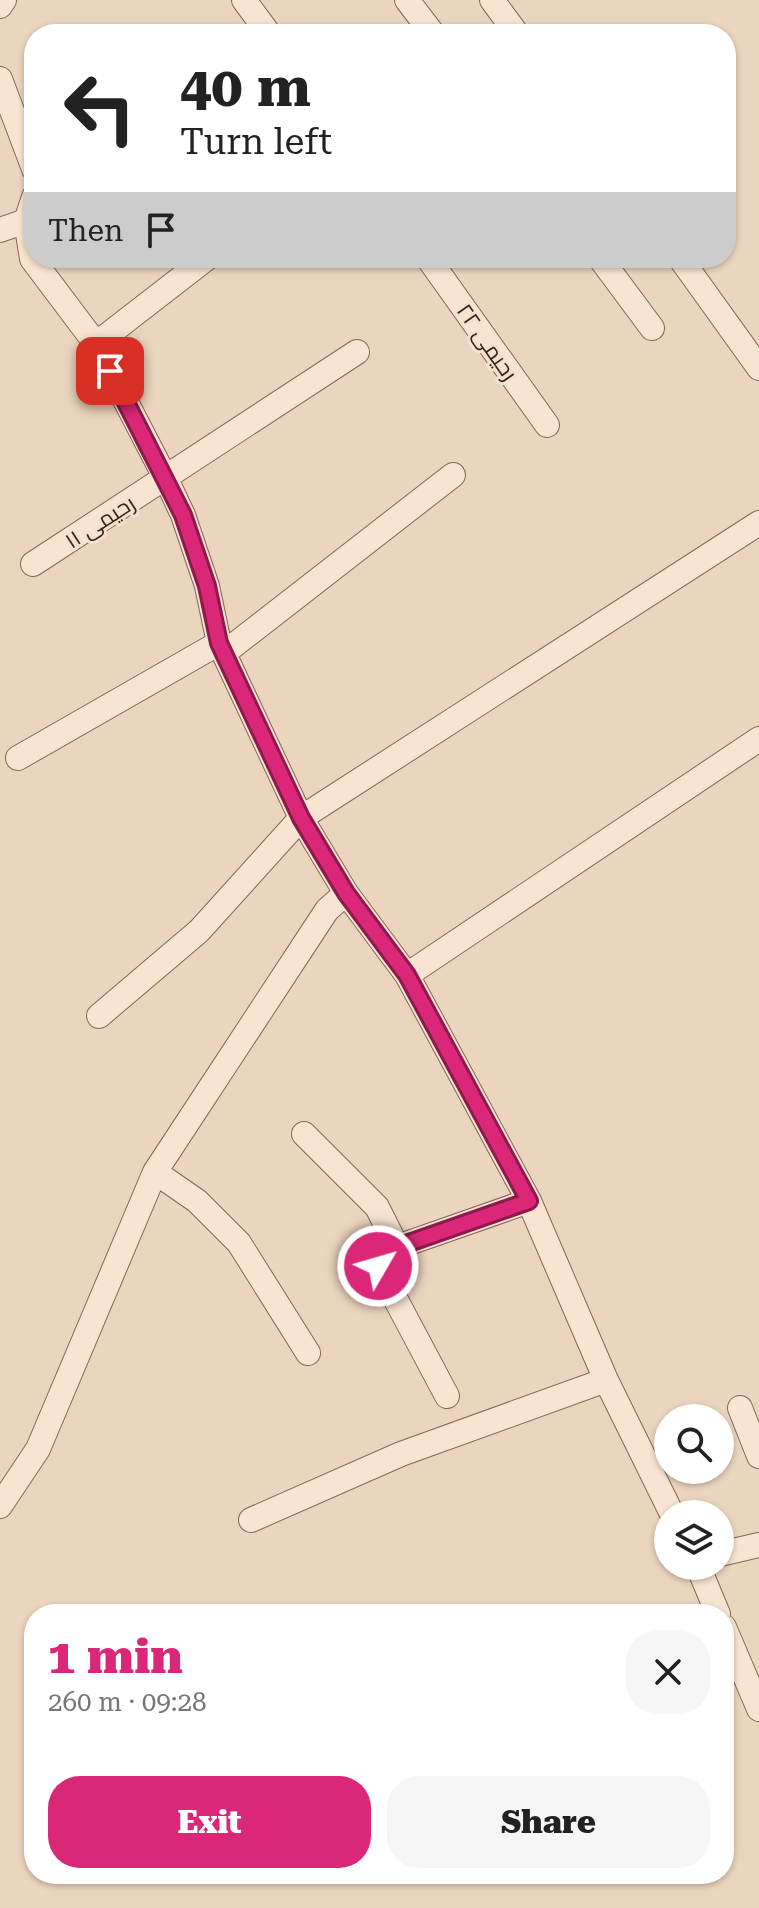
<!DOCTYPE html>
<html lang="en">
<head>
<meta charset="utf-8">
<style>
	:root { --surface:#fff; --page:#f6f6f6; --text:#222; --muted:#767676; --accent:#db2777 }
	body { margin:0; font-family:"Roboto Serif",Cairo,serif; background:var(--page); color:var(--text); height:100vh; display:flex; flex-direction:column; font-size:30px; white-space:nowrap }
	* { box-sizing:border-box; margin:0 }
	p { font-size:26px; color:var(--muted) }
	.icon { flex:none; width:44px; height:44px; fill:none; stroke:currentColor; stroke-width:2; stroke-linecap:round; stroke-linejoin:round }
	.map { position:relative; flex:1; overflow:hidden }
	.sheet { position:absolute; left:24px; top:1604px; width:710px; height:280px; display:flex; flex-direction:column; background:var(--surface); border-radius:32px; box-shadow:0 2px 6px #0004 }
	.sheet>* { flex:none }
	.hud { position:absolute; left:24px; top:24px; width:712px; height:244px; border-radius:32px; box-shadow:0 2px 6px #0004; background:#fff; color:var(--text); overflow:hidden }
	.buttons { position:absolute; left:654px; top:1404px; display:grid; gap:16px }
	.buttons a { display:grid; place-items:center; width:80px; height:80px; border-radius:50%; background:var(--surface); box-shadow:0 2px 6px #0004; font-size:40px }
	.pin { position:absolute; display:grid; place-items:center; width:68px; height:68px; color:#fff; margin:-34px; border-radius:16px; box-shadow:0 4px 12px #0006 }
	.me { position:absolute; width:88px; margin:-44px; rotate:52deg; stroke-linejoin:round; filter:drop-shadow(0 0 6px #0008) }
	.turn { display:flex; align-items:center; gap:28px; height:168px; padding:0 24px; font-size:36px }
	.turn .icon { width:104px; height:104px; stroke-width:2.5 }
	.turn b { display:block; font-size:56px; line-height:68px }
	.then { display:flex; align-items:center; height:76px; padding:0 24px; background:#0003; gap:16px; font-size:30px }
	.round { display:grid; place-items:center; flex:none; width:84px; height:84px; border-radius:32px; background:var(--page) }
	.head { display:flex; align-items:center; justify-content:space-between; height:136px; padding:0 24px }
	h1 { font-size:48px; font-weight:800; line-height:60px; color:var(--accent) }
	.button { display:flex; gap:16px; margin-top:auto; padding:16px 24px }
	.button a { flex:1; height:92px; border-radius:32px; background:var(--accent); color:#fff; font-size:32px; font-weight:800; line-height:92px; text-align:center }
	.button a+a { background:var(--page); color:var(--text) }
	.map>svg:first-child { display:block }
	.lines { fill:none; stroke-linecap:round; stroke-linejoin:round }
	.minor-casing { stroke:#846657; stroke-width:26 }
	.minor { stroke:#f8e4d0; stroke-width:24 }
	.route-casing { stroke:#8e194d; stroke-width:20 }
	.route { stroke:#db2777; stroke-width:14 }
	.labels { text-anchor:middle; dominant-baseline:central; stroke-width:6; stroke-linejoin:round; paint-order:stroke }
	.street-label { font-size:22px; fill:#33231c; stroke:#f4e1cd }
</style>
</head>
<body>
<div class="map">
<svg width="759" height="1908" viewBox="0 0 759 1908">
	<rect width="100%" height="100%" fill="#ecd5be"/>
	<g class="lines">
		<defs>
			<path id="minor" d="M 244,0 L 269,34
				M 407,0 L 433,34
				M 492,0 L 517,34
				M 0,6 L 4,0
				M 0,79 L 34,169
				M 34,197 L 26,221 L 32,259 L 96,344 L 166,479 L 183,515 L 207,586 L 219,643 L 301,818 L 346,893 L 407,975 L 529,1201 L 606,1380 L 672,1514
				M 0,230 L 26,221
				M 428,258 L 547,425
				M 600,258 L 652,328
				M 680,258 L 759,368
				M 96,344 L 207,258
				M 33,564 L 357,352
				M 224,653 L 453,475
				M 18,758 L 219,643
				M 407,975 L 759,739
				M 99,1016 L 199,931 L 301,818 L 759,523
				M 304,1134 L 377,1207 L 397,1247
				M 155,1172 L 197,1201 L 239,1243 L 308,1353
				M 447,1396 L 378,1266 L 378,1257 L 383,1252 L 529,1201
				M 740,1408 L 759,1456
				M 0,1506 L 38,1449 L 155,1172 L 327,910 L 346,893
				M 251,1520 L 401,1454 L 606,1380
				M 720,1554 L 759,1545
				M 698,1566 L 718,1614
				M 724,1627 L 759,1709"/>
		</defs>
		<use href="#minor" class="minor-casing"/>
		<use href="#minor" class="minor"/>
	</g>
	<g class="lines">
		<defs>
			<path id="route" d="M 110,371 L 183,515 L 207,586 L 219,643 L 301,818 L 346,893 L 407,975 L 529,1201 L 383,1252 L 378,1257 L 378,1266"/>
		</defs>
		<use href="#route" class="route-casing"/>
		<use href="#route" class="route"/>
	</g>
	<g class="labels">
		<g class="street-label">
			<text transform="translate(487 342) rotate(55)">رحیمی ۲۲</text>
			<text transform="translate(100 522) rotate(-33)">رحیمی ۱۱</text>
		</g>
	</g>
</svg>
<div class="buttons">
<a><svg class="icon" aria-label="search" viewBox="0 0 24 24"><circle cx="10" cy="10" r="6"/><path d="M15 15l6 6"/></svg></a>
<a><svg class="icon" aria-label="layers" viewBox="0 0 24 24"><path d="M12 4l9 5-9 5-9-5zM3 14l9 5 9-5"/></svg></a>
</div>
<div class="pin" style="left:110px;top:371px;background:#d93025"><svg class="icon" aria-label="arrive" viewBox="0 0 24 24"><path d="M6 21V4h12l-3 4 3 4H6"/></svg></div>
<svg class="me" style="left:378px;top:1266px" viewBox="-20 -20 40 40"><circle r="17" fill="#db2777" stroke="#fff" stroke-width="3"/><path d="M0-11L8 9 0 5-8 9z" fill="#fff"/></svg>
<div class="hud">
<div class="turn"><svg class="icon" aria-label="left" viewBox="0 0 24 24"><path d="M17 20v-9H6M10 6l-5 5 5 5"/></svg><div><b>40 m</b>Turn left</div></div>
<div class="then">Then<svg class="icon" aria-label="arrive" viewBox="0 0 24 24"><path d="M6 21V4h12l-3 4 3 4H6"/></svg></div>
</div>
<section class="sheet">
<div class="head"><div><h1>1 min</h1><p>260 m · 09:28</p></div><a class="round"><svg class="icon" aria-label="close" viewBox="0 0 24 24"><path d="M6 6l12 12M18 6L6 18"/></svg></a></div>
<div class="button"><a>Exit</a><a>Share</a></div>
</section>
</div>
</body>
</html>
